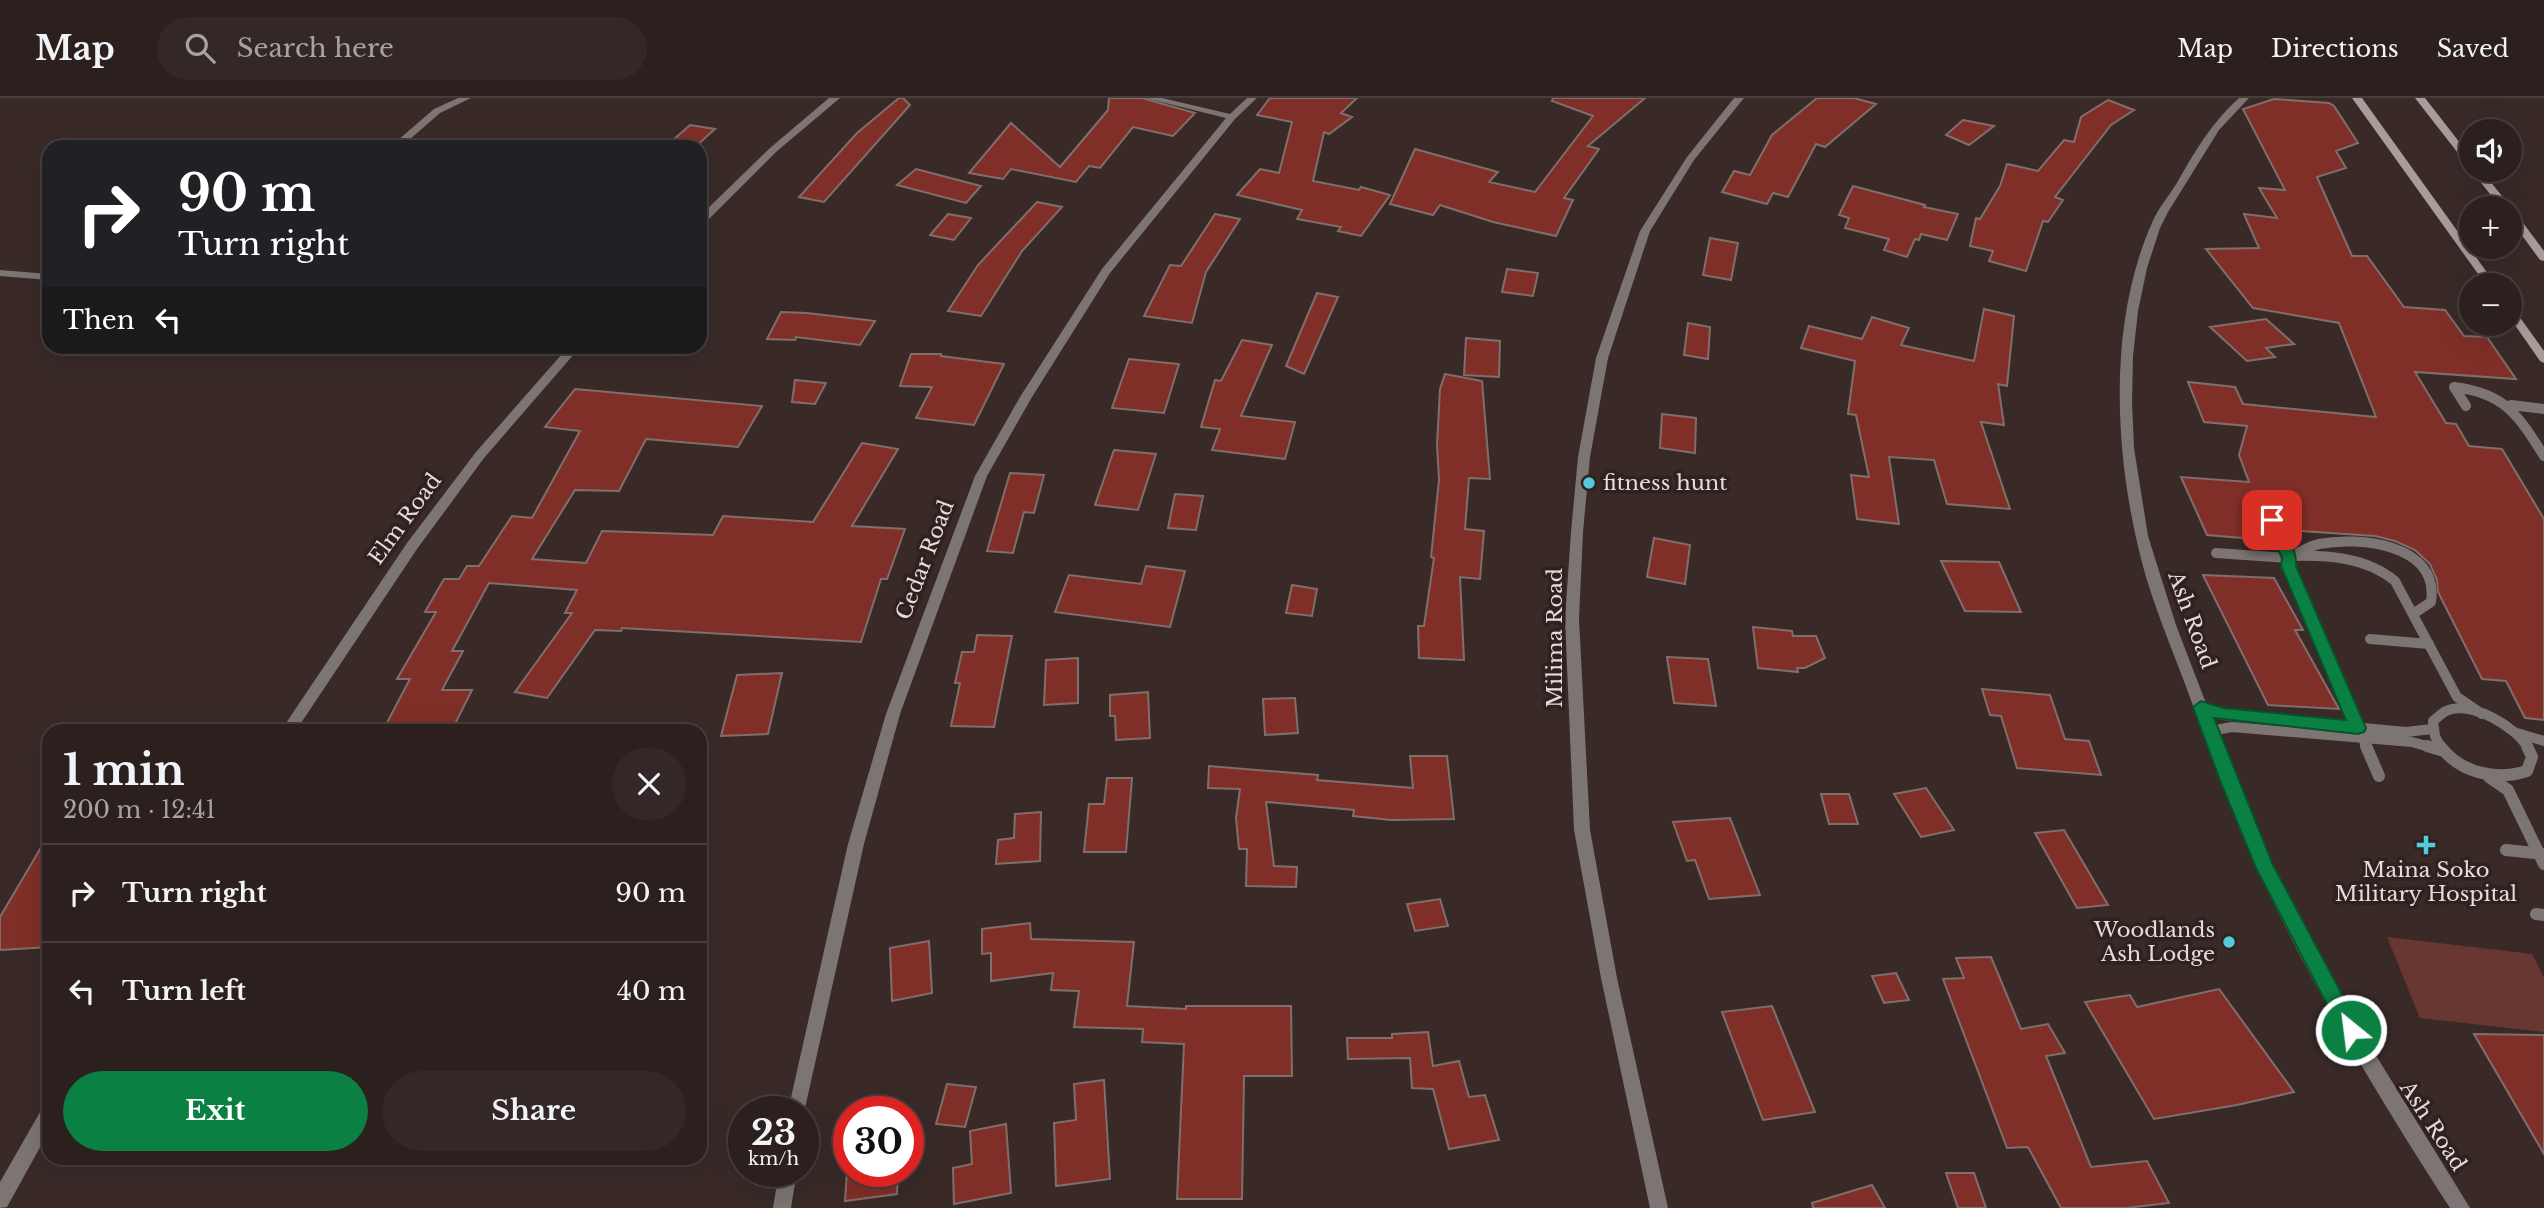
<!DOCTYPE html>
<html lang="en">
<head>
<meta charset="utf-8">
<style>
	:root { --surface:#2b201e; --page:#332827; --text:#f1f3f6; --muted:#a6a3a4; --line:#473e3c; --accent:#0b8043 }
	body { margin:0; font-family:"Libre Baskerville",serif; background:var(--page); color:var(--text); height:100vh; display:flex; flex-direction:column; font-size:26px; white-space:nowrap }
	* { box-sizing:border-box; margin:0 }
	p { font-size:23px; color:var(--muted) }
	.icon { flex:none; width:38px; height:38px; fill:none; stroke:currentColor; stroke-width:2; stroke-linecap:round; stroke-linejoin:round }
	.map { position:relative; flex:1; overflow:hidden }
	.sheet { position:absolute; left:42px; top:626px; width:665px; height:441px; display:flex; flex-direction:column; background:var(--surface); border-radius:21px; box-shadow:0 7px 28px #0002,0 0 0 2px var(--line) }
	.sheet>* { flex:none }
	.hud { position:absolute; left:42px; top:42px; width:665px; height:214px; border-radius:21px; box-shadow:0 7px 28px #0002,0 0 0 2px var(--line); background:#202124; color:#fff; overflow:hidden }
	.controls { position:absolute; left:2459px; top:21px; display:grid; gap:14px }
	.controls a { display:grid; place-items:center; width:63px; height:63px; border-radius:50%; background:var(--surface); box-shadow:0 7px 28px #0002,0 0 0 2px var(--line); font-size:35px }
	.speed { position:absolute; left:728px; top:998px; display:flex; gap:14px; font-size:35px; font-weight:700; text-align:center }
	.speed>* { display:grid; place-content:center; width:91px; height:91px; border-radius:50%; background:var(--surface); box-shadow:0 7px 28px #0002,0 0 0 2px var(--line); line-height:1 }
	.speed small { font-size:18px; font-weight:400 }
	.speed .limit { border:10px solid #d22; background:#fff; color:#111 }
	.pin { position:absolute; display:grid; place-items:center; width:60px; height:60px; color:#fff; margin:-30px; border-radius:14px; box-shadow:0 4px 10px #0006 }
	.me { position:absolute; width:77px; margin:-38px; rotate:331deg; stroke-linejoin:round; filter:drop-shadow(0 0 5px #0008) }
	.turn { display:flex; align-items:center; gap:24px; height:147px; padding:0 21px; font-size:32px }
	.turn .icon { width:91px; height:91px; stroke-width:2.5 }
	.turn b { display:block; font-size:49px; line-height:60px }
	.then { display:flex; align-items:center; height:66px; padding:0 21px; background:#0003; gap:14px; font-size:26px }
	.round { display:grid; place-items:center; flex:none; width:74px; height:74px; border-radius:37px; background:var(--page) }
	.summary { display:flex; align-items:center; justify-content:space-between; height:119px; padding:0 21px }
	h1 { font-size:42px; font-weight:700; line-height:52px }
	.button { display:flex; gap:14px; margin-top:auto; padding:14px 21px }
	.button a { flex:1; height:80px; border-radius:42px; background:var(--accent); color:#fff; font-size:28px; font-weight:700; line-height:80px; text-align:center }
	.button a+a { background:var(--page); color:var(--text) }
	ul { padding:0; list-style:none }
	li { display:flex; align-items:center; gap:21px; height:98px; padding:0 21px; border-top:2px solid var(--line) }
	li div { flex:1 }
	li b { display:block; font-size:26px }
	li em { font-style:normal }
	header { display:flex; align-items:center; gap:42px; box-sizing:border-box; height:98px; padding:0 35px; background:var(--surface); border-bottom:2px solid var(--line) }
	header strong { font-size:33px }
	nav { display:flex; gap:38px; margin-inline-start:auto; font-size:24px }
	.search { width:490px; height:63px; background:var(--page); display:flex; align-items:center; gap:18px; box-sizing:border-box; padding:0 24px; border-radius:38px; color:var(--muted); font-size:26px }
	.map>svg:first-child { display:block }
	.green { fill:#693731 }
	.building { fill:#7f2f28; stroke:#806e6b; stroke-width:2 }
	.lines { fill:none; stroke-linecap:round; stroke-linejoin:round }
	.lane-far1 { stroke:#7d7574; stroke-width:10 }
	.lane { stroke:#7d7574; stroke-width:12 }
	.street { fill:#7d7574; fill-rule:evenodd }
	.secondary { fill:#a99c9a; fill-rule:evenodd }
	.route { fill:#0b8043; stroke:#07532c; stroke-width:2 }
	.poi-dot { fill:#53cbdb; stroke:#2f211f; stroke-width:2.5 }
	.labels { text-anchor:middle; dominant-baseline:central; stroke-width:7; stroke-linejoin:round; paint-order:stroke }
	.poi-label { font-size:21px; fill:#e5dbda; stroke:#2f211f; text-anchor:start }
	.street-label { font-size:21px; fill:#e5dbda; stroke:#2f211f }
</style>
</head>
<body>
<header>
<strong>Map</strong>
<div class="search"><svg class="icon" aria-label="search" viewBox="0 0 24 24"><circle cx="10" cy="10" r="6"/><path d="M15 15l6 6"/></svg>Search here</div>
<nav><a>Map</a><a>Directions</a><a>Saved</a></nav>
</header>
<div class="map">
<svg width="2544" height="1110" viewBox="0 0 2544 1110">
	<rect width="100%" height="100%" fill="#392a28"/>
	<path class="green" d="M 2387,839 L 2532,856 L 2544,880 L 2544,934 L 2420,920 Z"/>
	<path class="building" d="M 899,0 L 903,0 L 910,7 L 824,104 L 799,99 L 857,35 Z
		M 1109,0 L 1142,0 L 1195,15 L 1173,38 L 1133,29 L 1100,70 L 1089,68 L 1076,84 L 1011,71 L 1003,81 L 969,75 L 1011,25 L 1060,69 L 1108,12 Z
		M 1270,0 L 1357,0 L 1341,15 L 1352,19 L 1329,36 L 1324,34 L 1313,83 L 1359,92 L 1361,89 L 1390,97 L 1361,138 L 1338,133 L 1341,129 L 1297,121 L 1302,112 L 1237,97 L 1260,71 L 1279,75 L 1292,24 L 1257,17 Z
		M 1553,0 L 1645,0 L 1588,48 L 1599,51 L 1564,100 L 1573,102 L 1556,138 L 1493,124 L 1440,107 L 1433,117 L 1390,106 L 1415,51 L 1498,74 L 1489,84 L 1535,94 L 1593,18 L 1552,3 Z
		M 1817,0 L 1854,0 L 1876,6 L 1825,49 L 1816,46 L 1788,99 L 1773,95 L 1767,106 L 1722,94 L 1734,73 L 1750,77 L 1772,37 Z
		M 2274,1 L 2329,5 L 2334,8 L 2358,45 L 2336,53 L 2346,70 L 2317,79 L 2352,158 L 2367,158 L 2404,209 L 2445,212 L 2464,238 L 2487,239 L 2516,281 L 2415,274 L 2446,325 L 2456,326 L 2469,348 L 2502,351 L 2544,421 L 2544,622 L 2525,620 L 2506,583 L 2482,581 L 2438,494 L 2437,482 L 2430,466 L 2415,452 L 2395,443 L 2375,438 L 2285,432 L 2271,401 L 2264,397 L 2258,399 L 2257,404 L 2267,430 L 2261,429 L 2267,442 L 2207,437 L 2181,379 L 2249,384 L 2239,357 L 2247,328 L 2204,324 L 2188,284 L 2235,289 L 2243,306 L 2376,319 L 2339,225 L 2253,210 L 2206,151 L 2259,150 L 2244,116 L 2277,120 L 2259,90 L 2285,92 L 2243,11 Z
		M 2108,2 L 2134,12 L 2111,27 L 2055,99 L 2063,102 L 2048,124 L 2043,123 L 2026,173 L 1989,163 L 1993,153 L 1970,148 L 1976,120 L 1980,121 L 2000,88 L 2007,66 L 2038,73 L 2064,42 L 2074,44 L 2081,19 Z
		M 1963,22 L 1994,28 L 1969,47 L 1946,37 Z
		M 690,27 L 715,31 L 695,49 L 665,49 Z
		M 916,71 L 981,88 L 966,105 L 897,87 Z
		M 1853,88 L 1925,107 L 1924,109 L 1958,116 L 1947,142 L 1921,136 L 1919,142 L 1915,141 L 1907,159 L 1884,152 L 1889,141 L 1845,130 L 1849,120 L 1839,117 Z
		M 1037,104 L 1062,109 L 1022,153 L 981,218 L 948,213 L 978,167 Z
		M 948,116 L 971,120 L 954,142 L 930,137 Z
		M 1215,116 L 1240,121 L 1206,174 L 1192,225 L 1144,218 L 1170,167 L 1181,168 Z
		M 1710,140 L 1738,145 L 1731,182 L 1703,177 Z
		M 1507,171 L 1538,175 L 1533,198 L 1502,194 Z
		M 1317,195 L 1338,199 L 1304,276 L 1286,268 Z
		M 1984,211 L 2014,218 L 2007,288 L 1998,286 L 2004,327 L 1981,324 L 2010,411 L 1947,406 L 1934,362 L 1889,359 L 1899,426 L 1857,421 L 1851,377 L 1869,379 L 1856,317 L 1848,316 L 1855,263 L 1801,250 L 1809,228 L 1862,241 L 1872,219 L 1909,230 L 1901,247 L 1974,263 Z
		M 781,214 L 807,215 L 875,223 L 860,247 L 796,239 L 795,242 L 767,241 Z
		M 2266,221 L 2294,246 L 2266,250 L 2275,259 L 2247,263 L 2210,229 Z
		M 1688,225 L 1710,229 L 1708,261 L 1684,257 Z
		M 1466,240 L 1500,243 L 1499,279 L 1464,277 Z
		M 1242,242 L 1272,247 L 1241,318 L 1295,324 L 1285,361 L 1212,352 L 1220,331 L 1201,329 L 1215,282 L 1221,283 Z
		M 911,256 L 941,256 L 941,258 L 1004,266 L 974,327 L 916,320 L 932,289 L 900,288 Z
		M 1129,261 L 1179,266 L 1164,315 L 1112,310 Z
		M 1445,276 L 1482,283 L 1490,381 L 1469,380 L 1465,431 L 1484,433 L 1480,481 L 1460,479 L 1464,562 L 1419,560 L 1418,528 L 1424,528 L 1434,460 L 1431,459 L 1439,382 L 1437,347 L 1440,291 Z
		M 795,282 L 826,285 L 815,306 L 792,304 Z
		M 575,291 L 762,308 L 738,349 L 646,341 L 619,393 L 575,392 L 532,461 L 586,465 L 602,433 L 713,437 L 723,418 L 813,424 L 862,345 L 898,351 L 852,428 L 905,431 L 887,481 L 881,481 L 861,544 L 622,530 L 621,533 L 595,532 L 547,600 L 515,594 L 572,515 L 565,515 L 577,492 L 489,485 L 452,553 L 463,553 L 442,592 L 472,592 L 451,634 L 382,634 L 410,581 L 397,581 L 436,514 L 425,514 L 444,481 L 459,481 L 467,468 L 479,468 L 512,418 L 532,420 L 580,333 L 545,329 Z
		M 1662,316 L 1696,320 L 1695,355 L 1660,350 Z
		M 1114,352 L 1156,356 L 1138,412 L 1095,407 Z
		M 1010,375 L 1044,377 L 1034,415 L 1024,414 L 1013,455 L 987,453 Z
		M 1175,396 L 1203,398 L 1196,432 L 1168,430 Z
		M 1654,440 L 1690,447 L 1685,486 L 1647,479 Z
		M 1941,463 L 1999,464 L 2021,514 L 1965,513 Z
		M 1146,468 L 1185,473 L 1170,529 L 1055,514 L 1069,477 L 1141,486 Z
		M 2203,477 L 2274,480 L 2303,532 L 2295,532 L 2339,611 L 2268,607 Z
		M 1292,487 L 1317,491 L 1312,518 L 1286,515 Z
		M 1753,529 L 1792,533 L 1793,538 L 1816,538 L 1825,560 L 1805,570 L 1797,570 L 1798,574 L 1758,570 Z
		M 977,537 L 1012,538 L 994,629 L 951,628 L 960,585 L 955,585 L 962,554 L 974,554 Z
		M 1667,559 L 1708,561 L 1716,608 L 1674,605 Z
		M 1078,560 L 1078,605 L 1044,607 L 1046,562 Z
		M 782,575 L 768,636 L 721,638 L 737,577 Z
		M 1982,591 L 2050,597 L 2065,641 L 2089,643 L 2101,677 L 2017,670 L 2001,618 L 1990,617 Z
		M 1148,594 L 1150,640 L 1116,642 L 1115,618 L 1110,618 L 1110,597 Z
		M 1295,600 L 1298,635 L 1265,637 L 1263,601 Z
		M 1410,658 L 1447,658 L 1454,721 L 1391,722 L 1353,718 L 1354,712 L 1266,704 L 1274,768 L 1297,769 L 1296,789 L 1246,788 L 1247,751 L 1239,751 L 1236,720 L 1240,691 L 1208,690 L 1209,668 L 1318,677 L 1317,682 L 1413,690 Z
		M 1107,680 L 1132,680 L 1126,754 L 1084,754 L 1089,706 L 1104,706 Z
		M 1926,690 L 1954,732 L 1921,739 L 1894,696 Z
		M 1821,696 L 1849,696 L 1858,726 L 1829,726 Z
		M 1041,714 L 1040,763 L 996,766 L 998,742 L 1014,740 L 1015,716 Z
		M 1730,720 L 1760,797 L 1709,801 L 1695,762 L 1687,763 L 1673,724 Z
		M 2064,732 L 2108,807 L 2077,810 L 2035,735 Z
		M 49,736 L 49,849 L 0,852 L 0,819 Z
		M 1440,801 L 1448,828 L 1415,833 L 1407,806 Z
		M 1030,825 L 1031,841 L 1134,844 L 1127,908 L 1186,911 L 1186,908 L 1291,908 L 1292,978 L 1244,978 L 1242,1101 L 1177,1101 L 1184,946 L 1142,944 L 1143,931 L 1074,929 L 1079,893 L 1051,892 L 1053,875 L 991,883 L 991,855 L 982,856 L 982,831 Z
		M 929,843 L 932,895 L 892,903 L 890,850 Z
		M 1991,859 L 2021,931 L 2048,926 L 2065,955 L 2046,958 L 2091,1069 L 2147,1063 L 2169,1105 L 2126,1110 L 2061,1110 L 2028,1049 L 2007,1050 L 1943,881 L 1964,880 L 1956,860 Z
		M 1896,875 L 1909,902 L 1884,905 L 1872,878 Z
		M 2219,891 L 2294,994 L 2237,1007 L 2154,1021 L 2085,904 L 2130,897 L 2137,909 Z
		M 1772,908 L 1815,1014 L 1763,1022 L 1722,914 Z
		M 1428,934 L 1433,968 L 1459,963 L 1469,999 L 1485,997 L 1499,1042 L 1449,1051 L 1433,991 L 1412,990 L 1410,960 L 1348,961 L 1347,940 L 1392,940 L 1392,936 Z
		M 2474,936 L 2544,937 L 2544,1056 Z
		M 1104,982 L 1110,1081 L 1056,1088 L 1054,1025 L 1076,1022 L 1074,986 Z
		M 947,986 L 976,989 L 965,1029 L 936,1026 Z
		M 1006,1026 L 1011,1095 L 954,1106 L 953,1070 L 972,1066 L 970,1033 Z
		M 847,1073 L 898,1073 L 897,1096 L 845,1103 Z
		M 1946,1075 L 1974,1075 L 1986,1110 L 1958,1110 Z
		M 1872,1087 L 1885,1110 L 1813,1110 L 1812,1105 Z"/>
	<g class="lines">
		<path class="lane-far1" d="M 2511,307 L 2544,311
			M 2466,308 L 2454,289 C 2505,295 2518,317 2544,358
			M 2216,455 L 2289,460 L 2264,404
			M 2294,457 C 2302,453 2310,448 2319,446 C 2359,438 2440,446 2431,504 L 2413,516
			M 2370,541 L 2429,546
			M 2201,609 L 2223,617 L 2406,634 L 2432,631
			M 2210,633 L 2232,629 L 2412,644 L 2433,650
			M 2517,635 L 2544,643
			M 2367,650 L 2289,468 L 2288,462 L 2291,458 C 2328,457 2366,459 2395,483 L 2457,599 L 2482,616
			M 2441,650 L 2435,638 L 2433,623 C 2437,620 2442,615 2446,613 C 2472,602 2516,629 2528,650"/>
		<path class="lane" d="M 2366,648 L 2379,678
			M 2427,648 L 2444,653
			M 2440,648 C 2460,675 2496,683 2527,673 L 2532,659 L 2527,648
			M 2489,679 L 2508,692 L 2544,766
			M 2506,752 L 2544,756
			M 2536,816 L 2544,817"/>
		<path class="street" d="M 458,0 L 471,0 L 440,15 L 401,49 L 390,49 L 434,11 Z
			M 829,0 L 840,0 L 776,54 L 704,126 L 700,127 L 700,118 L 770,50 Z
			M 1145,0 L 1162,0 L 1230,16 L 1247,0 L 1257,0 L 1235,21 L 1110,175 L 1032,299 L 987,378 L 900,616 L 864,746 L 803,1019 L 803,1013 L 788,1013 L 848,746 L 886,616 L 975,378 L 1020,299 L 1102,171 L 1226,20 Z
			M 1734,0 L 1744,0 L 1694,62 L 1650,133 L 1608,260 L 1590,359 L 1583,434 L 1579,521 L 1590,732 L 1617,880 L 1668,1110 L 1650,1110 L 1601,880 L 1574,732 L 1565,521 L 1571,434 L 1578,359 L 1596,260 L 1640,133 L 1687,59 Z
			M 2239,0 L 2249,0 L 2219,32 L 2168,114 L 2160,130 L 2147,170 L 2138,213 L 2133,258 L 2132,304 L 2134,350 L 2148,438 L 2176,527 L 2238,689 L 2273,769 L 2316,853 L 2364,938 L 2470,1110 L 2450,1110 C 2375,994 2303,874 2247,748 C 2227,701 2210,653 2192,605 C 2177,563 2159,522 2146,479 C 2115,371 2105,230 2152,125 C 2158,110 2170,97 2178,83 C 2195,53 2212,24 2239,0 Z
			M 0,172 L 49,176 L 49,182 L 0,178 Z
			M 569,248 L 581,248 L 484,360 L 417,451 L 295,634 L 280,634 L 407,445 L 476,354 Z
			M 49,1006 L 49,1033 L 7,1109 L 0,1110 L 0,1084 L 43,1009 Z
			M 779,1073 L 797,1073 L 791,1110 L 773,1110 Z"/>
		<path class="secondary" d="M 2352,0 L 2362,0 L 2496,187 L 2486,187 Z
			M 2415,0 L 2425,0 L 2471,59 L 2471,69 L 2468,68 Z
			M 2471,72 L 2481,72 L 2510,108 L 2510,112 L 2514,113 L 2544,153 L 2544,163 L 2540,162 L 2510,121 L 2510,110 L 2501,110 Z
			M 2510,210 L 2514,211 L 2544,253 L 2544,265 L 2540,263 L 2510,220 Z"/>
	</g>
	<path class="route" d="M 2272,417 C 2285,422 2297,455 2296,468 L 2366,630 L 2364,634 L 2358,636 L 2214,620 L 2273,767 L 2361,932 L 2358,939 L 2351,941 L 2344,939 L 2256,770 L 2221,685 L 2193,609 L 2201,603 L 2223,610 L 2346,622 L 2281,468 L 2282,460 L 2265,422 Z"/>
	<g class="poi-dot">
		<circle cx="1589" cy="385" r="7"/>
		<path d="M2422.5 736.5h7v7h7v7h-7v7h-7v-7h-7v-7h7z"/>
		<circle cx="2229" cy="844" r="7"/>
	</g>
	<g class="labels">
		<g class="poi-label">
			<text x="1603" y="385">fitness hunt</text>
			<text x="2426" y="772" text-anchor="middle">Maina Soko<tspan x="2426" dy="24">Military Hospital</tspan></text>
			<text x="2215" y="832" text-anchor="end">Woodlands<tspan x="2215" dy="24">Ash Lodge</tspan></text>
		</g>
		<g class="street-label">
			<text transform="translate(405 421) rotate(-54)">Elm Road</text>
			<text transform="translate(925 462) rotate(-69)">Cedar Road</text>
			<text transform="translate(2192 522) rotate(70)">Ash Road</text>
			<text transform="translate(1555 540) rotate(-90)">Milima Road</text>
			<text transform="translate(2433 1028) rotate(57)">Ash Road</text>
		</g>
	</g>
</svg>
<div class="controls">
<a><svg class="icon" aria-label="sound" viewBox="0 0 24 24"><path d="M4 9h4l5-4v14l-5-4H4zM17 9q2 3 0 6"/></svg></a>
<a>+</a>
<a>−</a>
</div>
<div class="speed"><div>23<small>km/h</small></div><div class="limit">30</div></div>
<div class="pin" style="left:2272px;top:422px;background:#d93025"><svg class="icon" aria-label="arrive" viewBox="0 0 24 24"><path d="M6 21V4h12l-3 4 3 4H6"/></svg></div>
<svg class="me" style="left:2351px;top:932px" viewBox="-20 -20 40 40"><circle r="17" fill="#0b8043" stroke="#fff" stroke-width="3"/><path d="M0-11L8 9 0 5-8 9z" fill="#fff"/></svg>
<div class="hud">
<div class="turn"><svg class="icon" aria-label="right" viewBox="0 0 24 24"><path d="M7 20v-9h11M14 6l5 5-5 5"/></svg><div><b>90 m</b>Turn right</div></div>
<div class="then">Then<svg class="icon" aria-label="left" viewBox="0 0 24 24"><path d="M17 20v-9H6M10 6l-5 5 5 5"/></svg></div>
</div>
<section class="sheet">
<div class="summary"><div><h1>1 min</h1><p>200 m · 12:41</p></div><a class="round"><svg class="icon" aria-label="close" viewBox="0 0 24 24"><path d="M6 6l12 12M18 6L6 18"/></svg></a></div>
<ul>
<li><svg class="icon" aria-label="right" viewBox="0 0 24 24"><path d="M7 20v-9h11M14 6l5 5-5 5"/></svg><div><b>Turn right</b></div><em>90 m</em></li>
<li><svg class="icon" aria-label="left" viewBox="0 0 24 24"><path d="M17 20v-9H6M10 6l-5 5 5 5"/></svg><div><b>Turn left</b></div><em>40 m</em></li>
</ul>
<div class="button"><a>Exit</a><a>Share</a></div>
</section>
</div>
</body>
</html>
